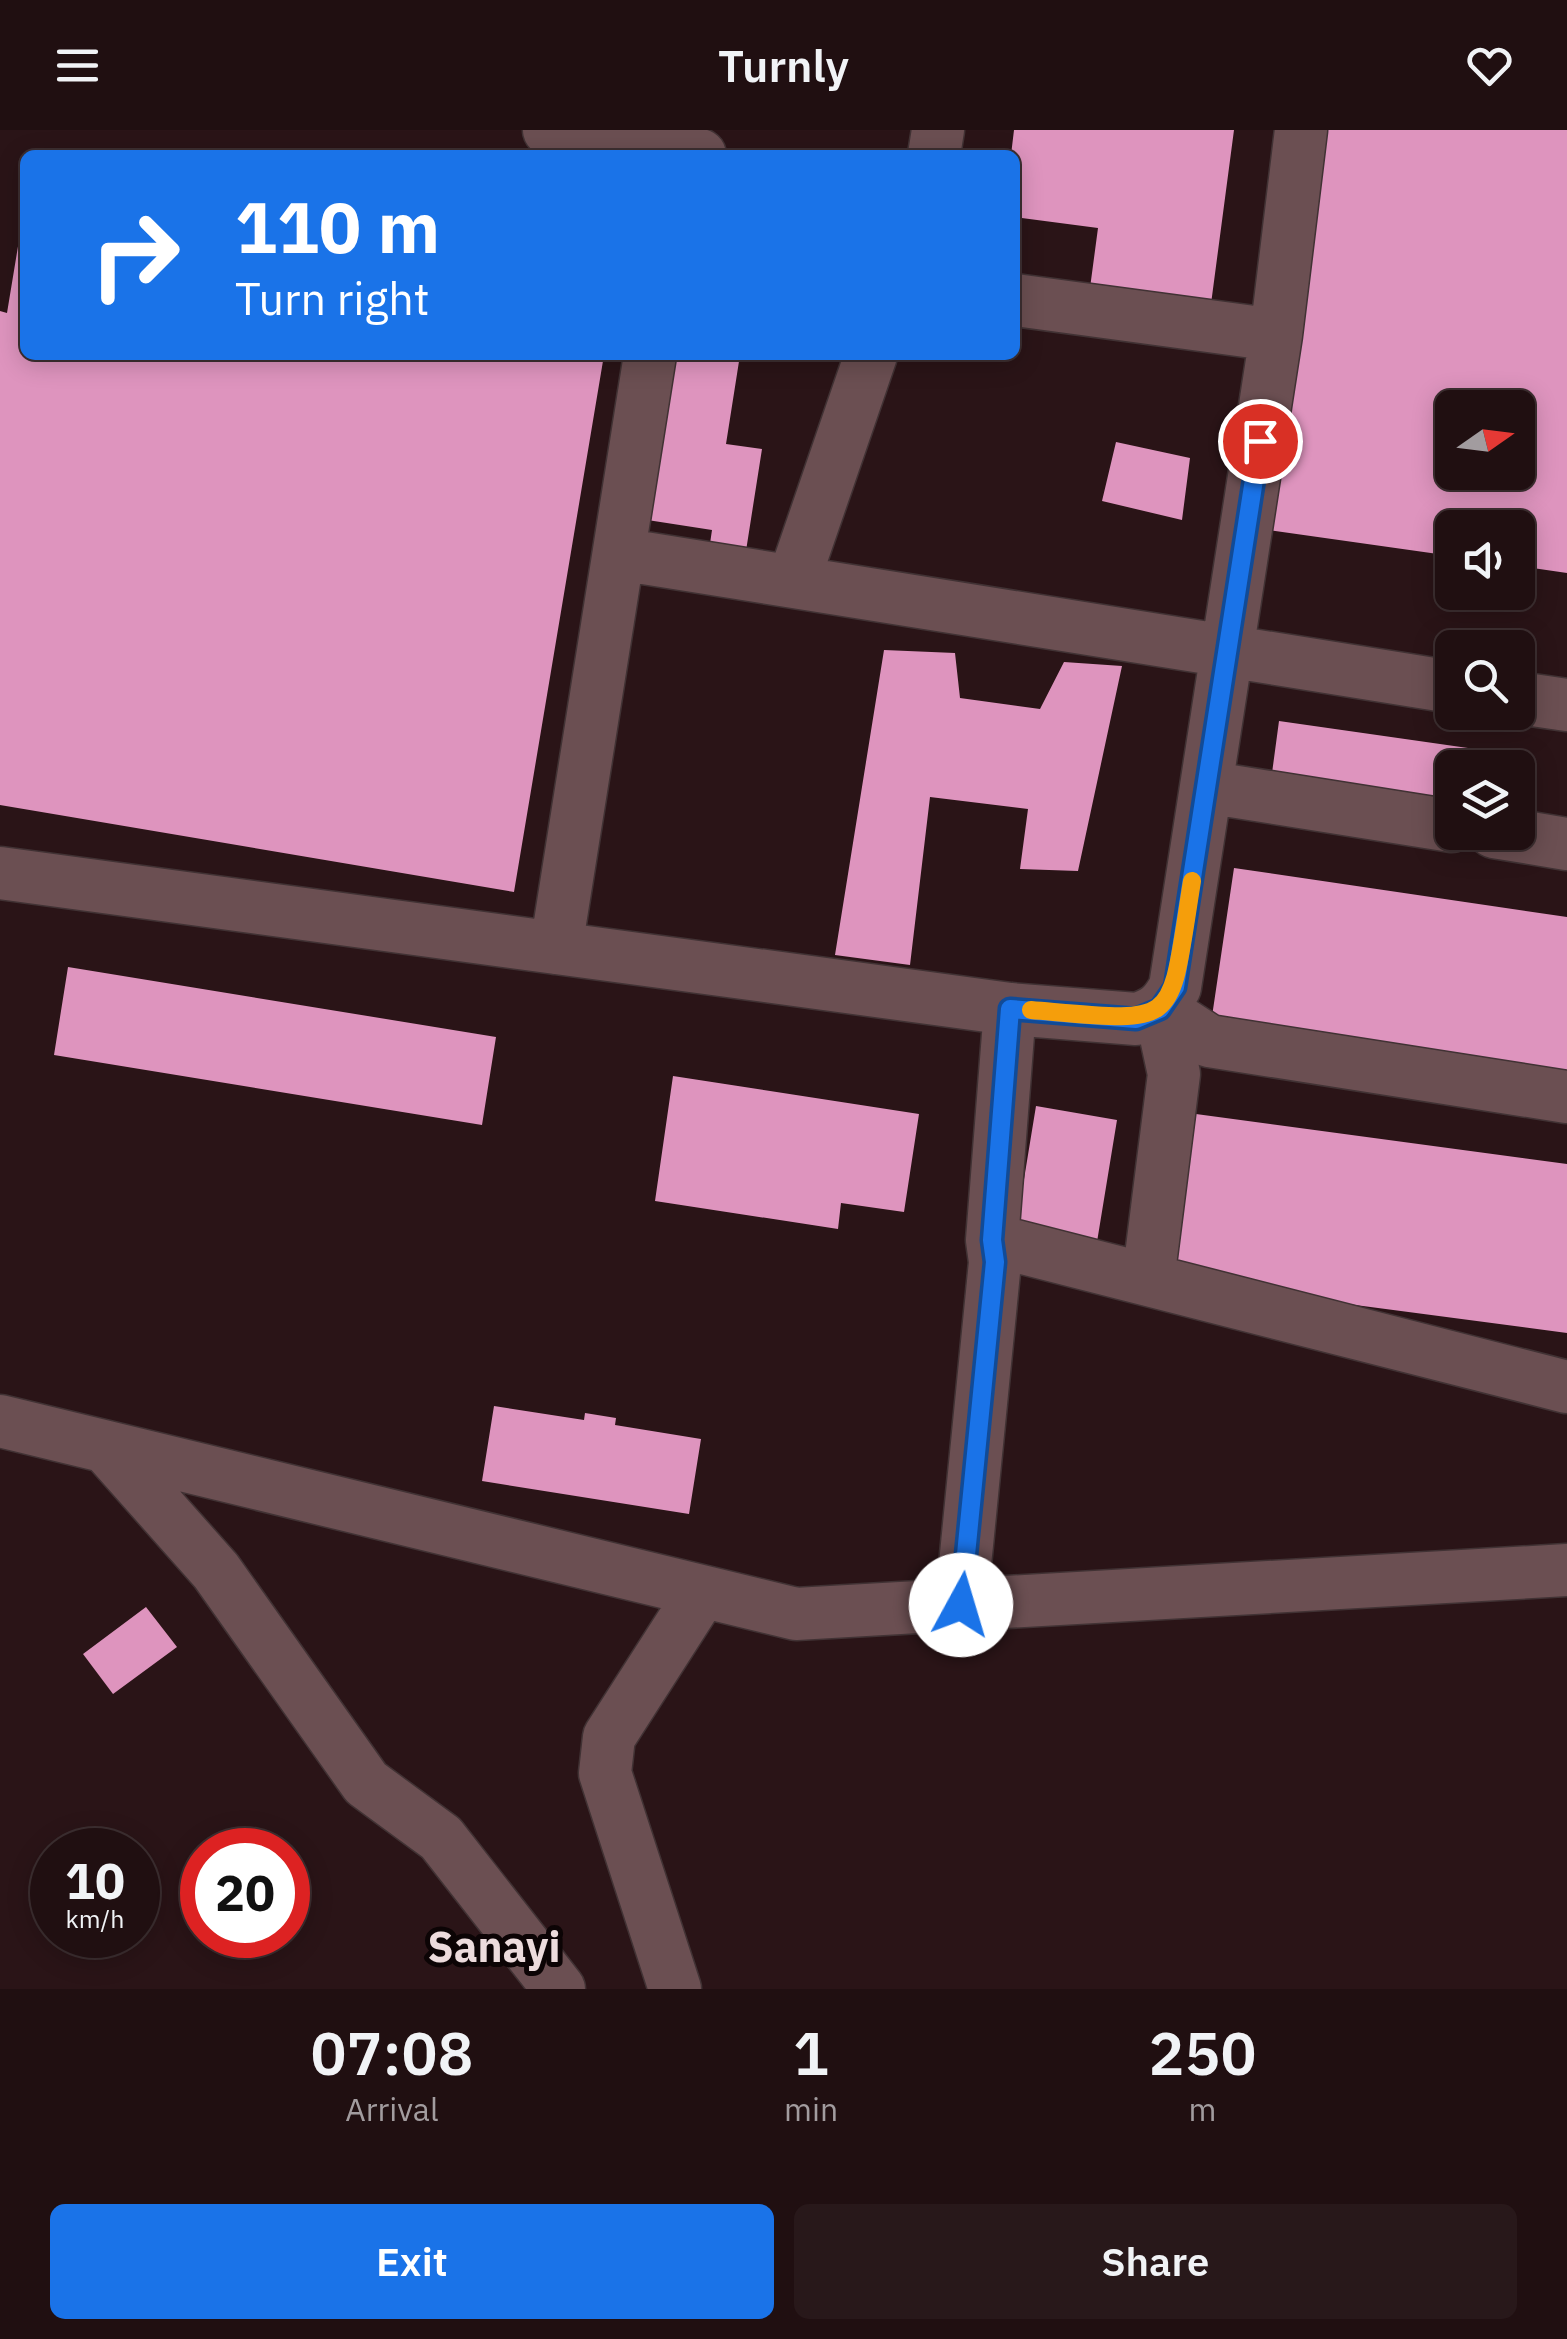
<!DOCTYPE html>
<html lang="en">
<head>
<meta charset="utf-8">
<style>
	:root { --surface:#200f11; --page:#28181a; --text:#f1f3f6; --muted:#a29c9f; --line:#3d2f31; --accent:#1a73e8 }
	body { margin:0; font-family:"IBM Plex Sans",sans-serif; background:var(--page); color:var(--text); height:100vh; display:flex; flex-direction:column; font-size:38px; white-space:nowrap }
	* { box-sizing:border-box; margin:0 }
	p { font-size:32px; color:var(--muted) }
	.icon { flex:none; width:55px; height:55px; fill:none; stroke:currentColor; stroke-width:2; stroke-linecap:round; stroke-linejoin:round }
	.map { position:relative; height:1859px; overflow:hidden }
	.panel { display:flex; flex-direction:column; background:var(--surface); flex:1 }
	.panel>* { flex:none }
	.guide { position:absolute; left:20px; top:20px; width:1000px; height:210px; border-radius:15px; box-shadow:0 5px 25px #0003,0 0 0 2px var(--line); background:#1a73e8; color:#fff; overflow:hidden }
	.needle { width:65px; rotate:76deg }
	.buttons { position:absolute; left:1435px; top:260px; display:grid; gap:20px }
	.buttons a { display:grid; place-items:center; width:100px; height:100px; border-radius:15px; background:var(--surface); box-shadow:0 5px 25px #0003,0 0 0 2px var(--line); font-size:50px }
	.speed { position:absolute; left:30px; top:1698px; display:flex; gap:20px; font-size:50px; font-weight:700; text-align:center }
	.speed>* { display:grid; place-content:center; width:130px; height:130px; border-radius:50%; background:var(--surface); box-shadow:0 5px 25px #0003,0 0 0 2px var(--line); line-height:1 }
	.speed small { font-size:25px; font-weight:400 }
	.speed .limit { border:15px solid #d22; background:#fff; color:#111 }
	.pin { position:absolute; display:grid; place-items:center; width:85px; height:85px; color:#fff; margin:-42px; border:5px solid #fff; border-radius:50%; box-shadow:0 2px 10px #0007 }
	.me { position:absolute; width:110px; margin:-55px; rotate:6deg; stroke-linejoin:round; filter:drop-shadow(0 0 8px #0008) }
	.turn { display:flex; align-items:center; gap:35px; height:210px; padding:0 50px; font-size:45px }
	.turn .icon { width:130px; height:130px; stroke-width:2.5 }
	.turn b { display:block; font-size:70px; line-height:85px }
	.eta { display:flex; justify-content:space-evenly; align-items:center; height:170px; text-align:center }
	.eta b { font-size:60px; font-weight:600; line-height:70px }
	.cta { display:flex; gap:20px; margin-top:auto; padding:20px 50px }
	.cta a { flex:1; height:115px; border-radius:15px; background:var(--accent); color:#fff; font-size:40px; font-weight:600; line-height:115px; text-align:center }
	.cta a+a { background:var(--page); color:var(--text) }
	header { display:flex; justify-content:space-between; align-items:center; height:130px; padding:0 50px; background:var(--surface); font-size:45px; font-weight:600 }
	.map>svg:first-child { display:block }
	.building { fill:#de94be; fill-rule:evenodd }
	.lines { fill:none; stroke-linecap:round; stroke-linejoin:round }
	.minor-casing { stroke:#413234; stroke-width:55 }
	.minor { stroke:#6b4f52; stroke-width:52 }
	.route-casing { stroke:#114b97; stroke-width:25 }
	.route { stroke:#1a73e8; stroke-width:18 }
	.slow { stroke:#f59e0b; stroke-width:18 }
	.labels { text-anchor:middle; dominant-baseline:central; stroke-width:10; stroke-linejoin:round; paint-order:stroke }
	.district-label { font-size:42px; font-weight:bold; fill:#ecdbdc; stroke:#0c0405 }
</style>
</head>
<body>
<header><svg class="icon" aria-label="menu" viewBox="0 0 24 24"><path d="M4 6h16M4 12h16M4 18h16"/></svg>Turnly<svg class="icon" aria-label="heart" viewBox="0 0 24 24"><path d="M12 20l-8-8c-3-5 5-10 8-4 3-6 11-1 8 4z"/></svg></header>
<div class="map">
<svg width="1567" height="1859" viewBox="0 0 1567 1859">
	<rect width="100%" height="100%" fill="#2a1417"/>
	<path class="building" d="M 1014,0 L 1234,0 L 1211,174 L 1090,158 L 1098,98 L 1015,87 L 1015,25 L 1011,25 Z
		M 1319,0 L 1567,0 L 1567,443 L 1518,436 L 1518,398 L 1452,398 L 1452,426 L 1262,399 ZM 1452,278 L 1518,278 L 1518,342 L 1452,342 Z
		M 23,86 L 25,225 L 604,225 L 514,762 L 0,675 L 0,181 L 7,183 Z
		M 653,225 L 740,225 L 726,314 L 762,319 L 743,440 L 707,434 L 712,400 L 628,387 Z
		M 1116,312 L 1190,328 L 1182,390 L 1102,371 Z
		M 884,520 L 955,523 L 960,568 L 1040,579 L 1064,532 L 1122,536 L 1078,741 L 1020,739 L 1028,679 L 930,667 L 910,835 L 835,825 Z
		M 1279,591 L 1489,621 L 1487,638 L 1452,638 L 1452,684 L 1270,658 Z
		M 1234,738 L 1567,787 L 1567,952 L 1210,900 Z
		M 68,837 L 496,907 L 482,995 L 54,925 Z
		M 673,946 L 919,984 L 904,1082 L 841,1073 L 838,1099 L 655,1071 Z
		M 1036,976 L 1117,990 L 1096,1118 L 1015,1104 Z
		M 1196,984 L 1567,1034 L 1567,1203 L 1174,1151 Z
		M 494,1276 L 584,1290 L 585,1283 L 616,1288 L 615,1295 L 701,1309 L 689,1384 L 482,1351 Z
		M 146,1477 L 177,1517 L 113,1564 L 83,1524 Z"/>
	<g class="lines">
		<defs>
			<path id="minor" d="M 549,0 L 700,25
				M 934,25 L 938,0
				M 1015,170 L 1276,205
				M 619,424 L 1452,557
				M 793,452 L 871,225
				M 1518,568 L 1567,575
				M 1206,657 L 1452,696
				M 1494,702 L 1567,714
				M 0,743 L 1010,879 L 1136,889 C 1156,884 1166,875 1175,857 L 1276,205 L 1301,0
				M 556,818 L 650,225
				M 1160,879 L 1209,911 L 1567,967
				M 992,1110 L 1567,1257
				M 1148,1150 L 1174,944 L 1160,879
				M 0,1291 L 796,1484 L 1567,1440
				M 106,1317 L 216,1441 L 366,1653 L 441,1708 L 559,1859
				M 961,1475 L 995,1132 L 992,1110 L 1010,879
				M 675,1859 L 605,1643 L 609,1607 L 702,1462"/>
		</defs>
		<use href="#minor" class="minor-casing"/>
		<use href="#minor" class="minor"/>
	</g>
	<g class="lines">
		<defs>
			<path id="route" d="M 961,1475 L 995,1132 L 992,1110 L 1010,879 L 1136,889 L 1160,879 L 1175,857 L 1260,311"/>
		</defs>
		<use href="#route" class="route-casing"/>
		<use href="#route" class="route"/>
		<path class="slow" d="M 1031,880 C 1183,893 1168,900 1192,751"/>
	</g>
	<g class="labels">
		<g class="district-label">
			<text x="494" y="1816">Sanayi</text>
		</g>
	</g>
</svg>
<div class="buttons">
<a><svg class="needle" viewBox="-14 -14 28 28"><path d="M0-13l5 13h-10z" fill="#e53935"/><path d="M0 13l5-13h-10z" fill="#a29c9f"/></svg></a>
<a><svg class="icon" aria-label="sound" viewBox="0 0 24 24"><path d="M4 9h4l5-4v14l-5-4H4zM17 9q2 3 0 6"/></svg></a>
<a><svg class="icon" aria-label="search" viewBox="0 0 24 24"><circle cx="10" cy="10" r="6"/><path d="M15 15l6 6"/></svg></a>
<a><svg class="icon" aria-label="layers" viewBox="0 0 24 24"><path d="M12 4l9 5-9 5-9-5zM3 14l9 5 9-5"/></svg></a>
</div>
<div class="speed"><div>10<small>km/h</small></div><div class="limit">20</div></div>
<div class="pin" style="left:1260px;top:311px;background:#d93025"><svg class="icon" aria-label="arrive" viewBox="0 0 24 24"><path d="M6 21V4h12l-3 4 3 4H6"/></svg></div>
<svg class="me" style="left:961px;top:1475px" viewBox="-20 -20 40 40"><circle r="19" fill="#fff"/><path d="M0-13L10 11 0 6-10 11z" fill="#1a73e8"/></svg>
<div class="guide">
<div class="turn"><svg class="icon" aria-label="right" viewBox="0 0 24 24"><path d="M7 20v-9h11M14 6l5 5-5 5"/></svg><div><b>110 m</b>Turn right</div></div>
</div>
</div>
<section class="panel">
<div class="eta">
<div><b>07:08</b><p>Arrival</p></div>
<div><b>1</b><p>min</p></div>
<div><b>250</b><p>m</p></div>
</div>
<div class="cta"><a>Exit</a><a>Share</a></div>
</section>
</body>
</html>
